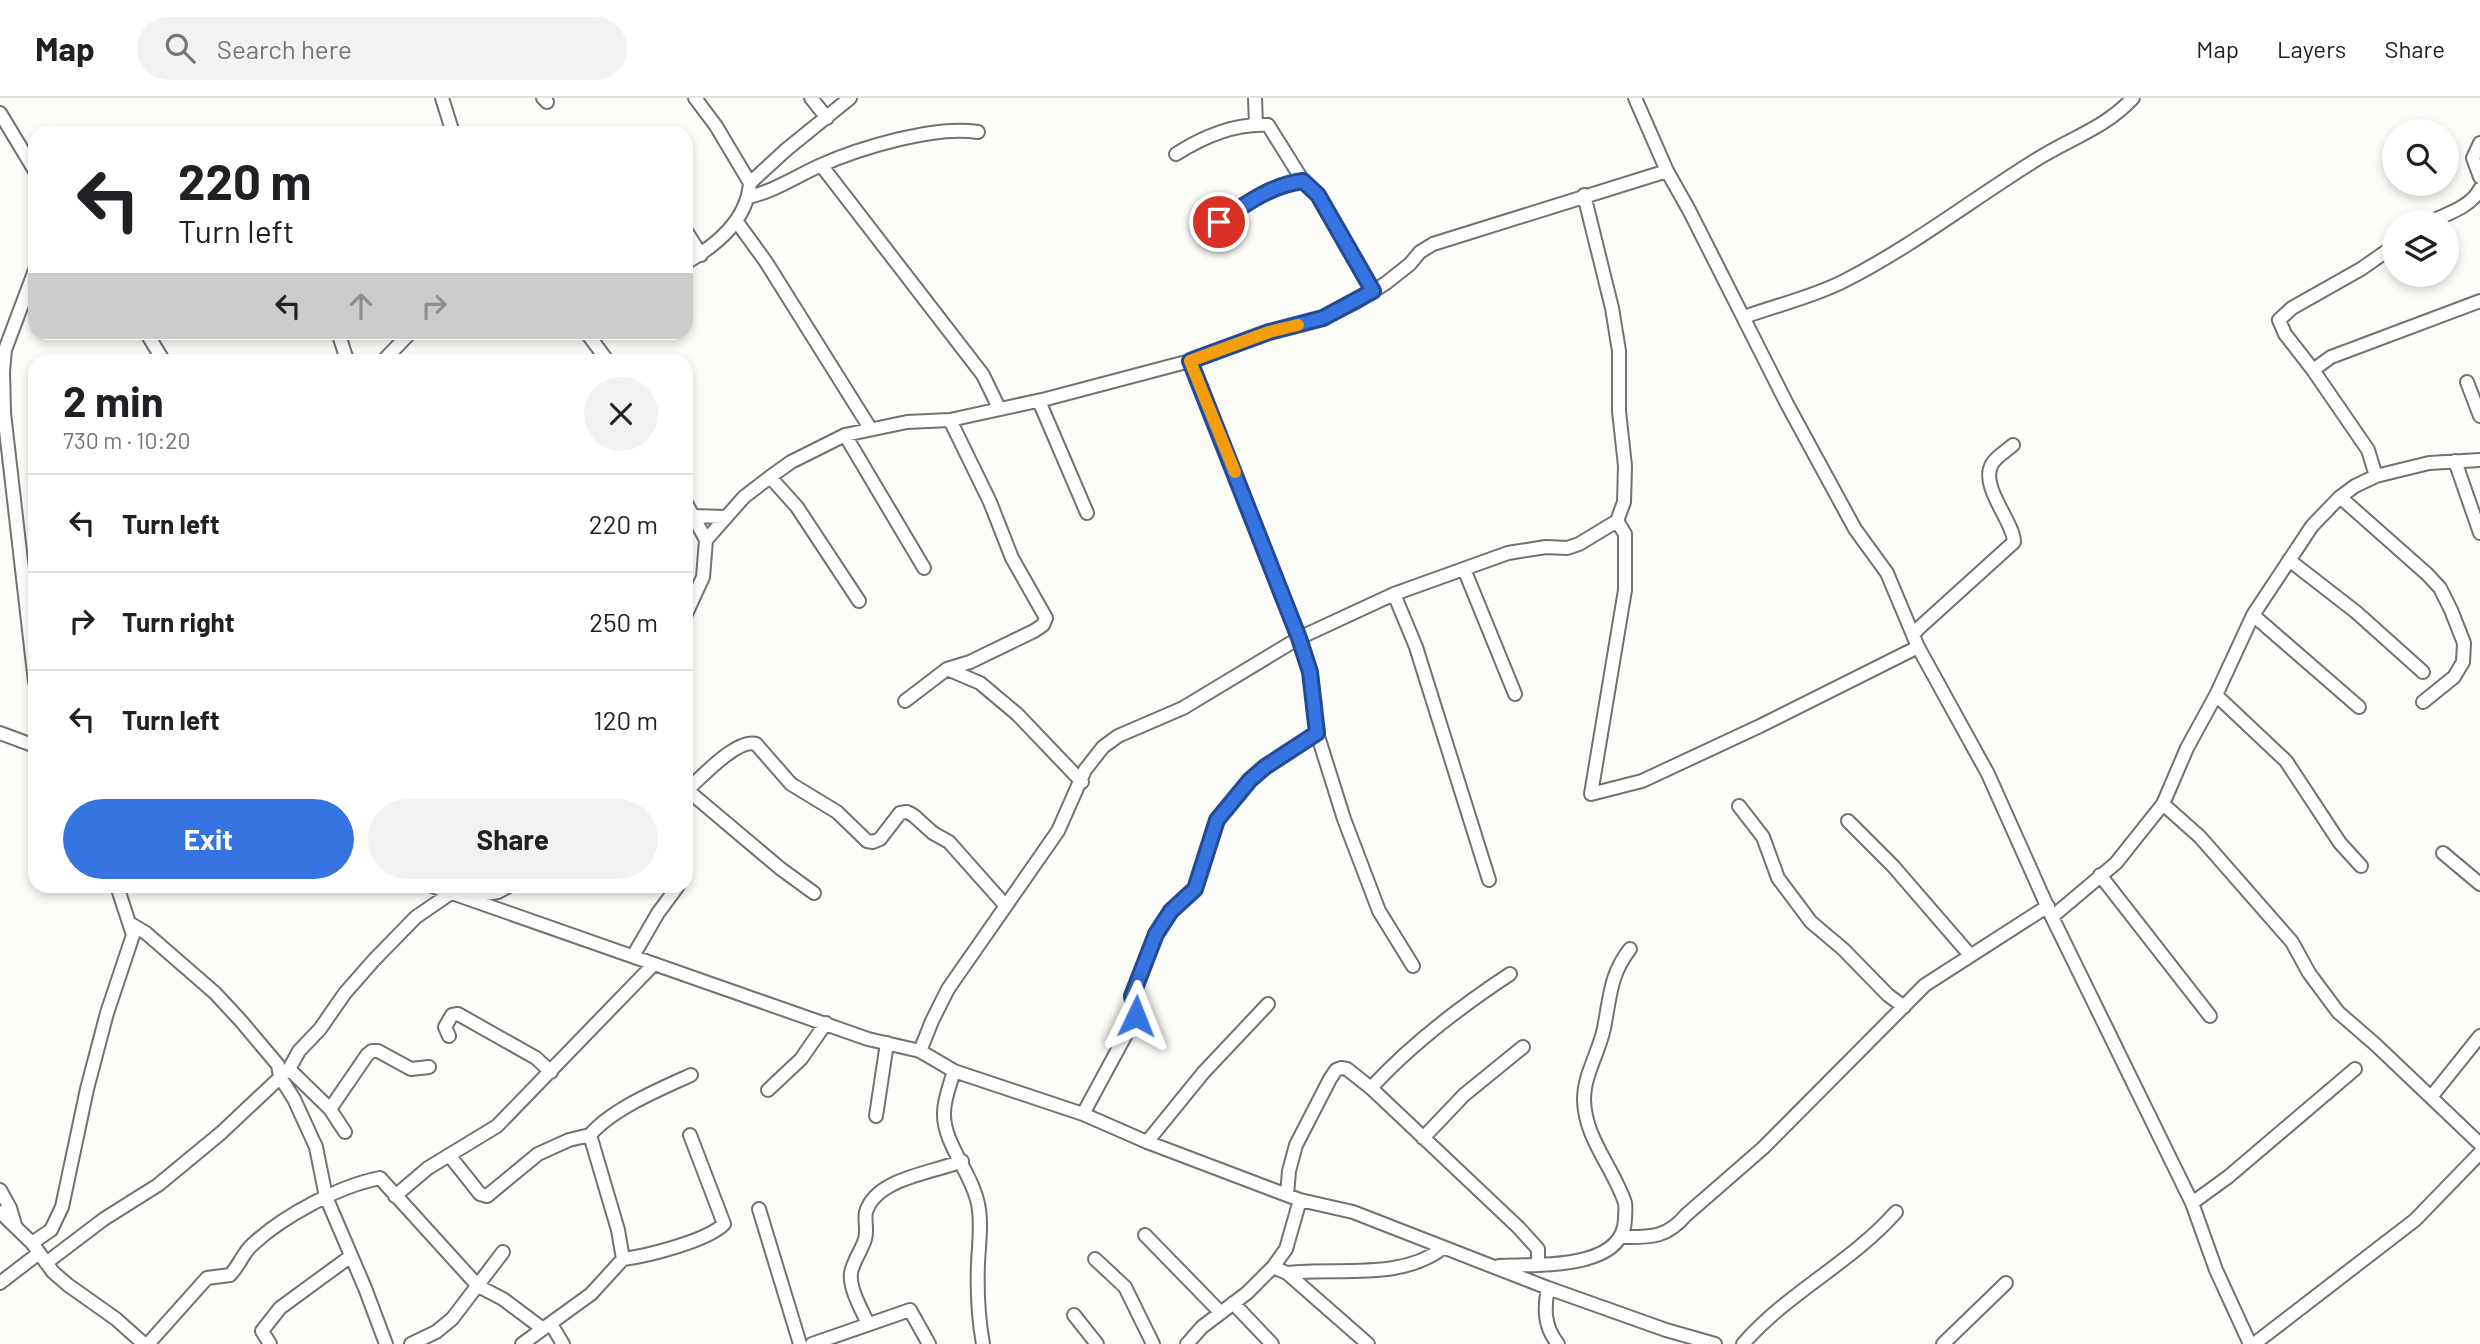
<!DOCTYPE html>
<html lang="en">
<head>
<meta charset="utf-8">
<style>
	:root { --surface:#fff; --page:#f2f2f2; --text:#202124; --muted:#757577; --line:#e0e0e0; --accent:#3674e2 }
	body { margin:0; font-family:Barlow,sans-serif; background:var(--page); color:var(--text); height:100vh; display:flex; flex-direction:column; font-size:26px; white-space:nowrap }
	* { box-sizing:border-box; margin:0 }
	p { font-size:23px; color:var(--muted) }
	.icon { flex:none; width:38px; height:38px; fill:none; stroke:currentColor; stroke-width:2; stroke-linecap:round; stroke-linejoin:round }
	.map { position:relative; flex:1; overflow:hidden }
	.drawer { position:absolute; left:28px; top:256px; width:665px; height:539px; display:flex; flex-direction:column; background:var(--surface); border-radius:21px; box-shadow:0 4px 10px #0003 }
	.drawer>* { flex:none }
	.hud { position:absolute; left:28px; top:28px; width:665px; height:214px; border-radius:21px; box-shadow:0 4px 10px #0003; background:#fff; color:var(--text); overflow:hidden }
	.controls { position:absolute; left:2382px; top:21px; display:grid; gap:14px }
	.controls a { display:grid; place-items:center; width:77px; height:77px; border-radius:50%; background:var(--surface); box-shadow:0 4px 10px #0003; font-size:35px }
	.pin { position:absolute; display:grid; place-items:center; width:60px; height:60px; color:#fff; margin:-30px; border:4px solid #fff; border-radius:50%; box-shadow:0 2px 7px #0007 }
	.me { position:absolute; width:77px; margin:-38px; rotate:2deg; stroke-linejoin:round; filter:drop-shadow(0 0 5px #0008) }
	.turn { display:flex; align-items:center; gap:24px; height:147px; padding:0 35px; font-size:32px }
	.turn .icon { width:91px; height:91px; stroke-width:2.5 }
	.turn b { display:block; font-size:49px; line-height:60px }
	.lanes { display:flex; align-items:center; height:66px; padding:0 35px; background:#0003; justify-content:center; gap:35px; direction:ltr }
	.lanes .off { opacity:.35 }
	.round { display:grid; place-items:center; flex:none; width:74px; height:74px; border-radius:37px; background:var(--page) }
	.head { display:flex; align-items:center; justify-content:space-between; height:119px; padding:0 35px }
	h1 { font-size:42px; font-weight:700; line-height:52px }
	.button { display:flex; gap:14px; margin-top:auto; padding:14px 35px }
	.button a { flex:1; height:80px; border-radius:42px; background:var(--accent); color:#fff; font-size:28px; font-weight:700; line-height:80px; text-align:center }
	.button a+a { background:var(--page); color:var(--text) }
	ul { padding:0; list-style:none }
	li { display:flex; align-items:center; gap:21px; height:98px; padding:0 35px; border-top:2px solid var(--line) }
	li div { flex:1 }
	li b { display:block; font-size:26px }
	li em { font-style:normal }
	header { display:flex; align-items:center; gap:42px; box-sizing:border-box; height:98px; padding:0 35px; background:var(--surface); border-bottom:2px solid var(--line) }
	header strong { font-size:33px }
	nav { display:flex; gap:38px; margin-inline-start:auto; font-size:24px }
	.search { width:490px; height:63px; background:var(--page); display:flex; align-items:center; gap:18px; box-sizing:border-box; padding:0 24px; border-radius:38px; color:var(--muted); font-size:26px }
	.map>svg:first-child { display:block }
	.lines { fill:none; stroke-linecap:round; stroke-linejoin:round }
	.street-casing { stroke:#727370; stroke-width:16 }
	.street { stroke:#fff; stroke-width:12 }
	.route-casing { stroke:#234b93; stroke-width:18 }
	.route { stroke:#3674e2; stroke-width:12 }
	.slow { stroke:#f59e0b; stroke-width:12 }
</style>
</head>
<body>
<header>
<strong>Map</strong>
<div class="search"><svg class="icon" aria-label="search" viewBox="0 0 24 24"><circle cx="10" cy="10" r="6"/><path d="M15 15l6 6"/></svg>Search here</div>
<nav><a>Map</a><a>Layers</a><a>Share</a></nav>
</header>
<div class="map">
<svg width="2480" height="1246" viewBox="0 0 2480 1246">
	<rect width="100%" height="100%" fill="#fcfcf9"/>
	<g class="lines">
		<defs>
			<path id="street" d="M 442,0 L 453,35
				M 543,0 L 547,4
				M 695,0 L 716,28 L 750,85
				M 811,0 L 827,20
				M 1255,0 L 1256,26
				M 1635,0 L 1667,73 L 1689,112 L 1787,306 L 1855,431 L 1887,475 L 1918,549 L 1988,676 L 2052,819 L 2192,1105 L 2216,1172 L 2250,1246
				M 0,15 L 35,73
				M 2480,45 L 2473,60 L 2480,79
				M 1176,56 C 1203,39 1236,25 1268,27 L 1303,83
				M 821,67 L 983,277 L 999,310
				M 749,99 C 774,93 795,79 819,68 C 859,50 935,27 978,34
				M 737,124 L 766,164 L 870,330
				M 2430,124 C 2447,116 2472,108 2480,91
				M 1212,131 C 1236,109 1270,88 1303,83 L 1318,97 L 1373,193
				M 686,133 L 701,157
				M 686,165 C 716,147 747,123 750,85 L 787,51 L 850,0
				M 35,172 L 5,252 L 3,274 L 4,315 L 35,584
				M 1744,219 C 1777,207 1813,199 1844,183 C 1913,148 1974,100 2039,60 C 2073,39 2105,30 2133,0
				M 146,234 L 163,262
				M 338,234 L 347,262
				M 586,234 L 607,262
				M 384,262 L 411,234
				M 1190,263 L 1299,540 L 1310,574 L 1317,635 L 1344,721 L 1379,813 L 1413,868
				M 2313,272 L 2331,259 L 2480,203
				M 2467,284 L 2480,318
				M 1039,303 L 1087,415
				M 845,337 L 924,470
				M 2455,363 L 2480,435
				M 2376,378 L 2368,352 L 2313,272 L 2285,236 L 2279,222 L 2292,210 L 2361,171 L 2394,148
				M 770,379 L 797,409 L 859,503
				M 2340,399 L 2427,476 L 2440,490 L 2451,512 L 2464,545 L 2463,564 L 2454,579 L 2423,604
				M 686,405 L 706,442 L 703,479 L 686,516
				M 693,418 L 726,419
				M 1617,423 L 1625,436 L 1625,492 L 1591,696 L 1642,683 L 1760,628 L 1918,549
				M 706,442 L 744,399 L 770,379 L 791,364 L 845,337 L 907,324 L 950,322 L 1046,301 L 1190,263 L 1269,234 L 1323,220 L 1356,204 L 1386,185 L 1410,166 L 1420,154 L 1433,146 L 1667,73
				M 2289,462 L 2356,514 L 2423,574
				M 1464,471 L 1515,596
				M 1394,496 L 1416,549 L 1489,782
				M 2253,517 L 2359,609
				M 1914,536 L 1919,530 L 2014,444 C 2014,424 1979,388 1992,366 C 1996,359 2006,353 2013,347
				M 947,571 L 980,585 L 1017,616 L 1082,684
				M 2216,597 L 2286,663 L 2340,745 L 2361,768
				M 905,603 L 947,571 L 970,564 L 1034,533 L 1043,527 L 1046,520 L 1012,460 L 990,404 L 950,322
				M 0,635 L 35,648
				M 686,691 L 781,771 L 814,795
				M 687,692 C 702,679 737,640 756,646 L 791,686 L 837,714 L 867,743 L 873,744 L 880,741 L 900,715 L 907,714 L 913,717 L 933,735 L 949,744 L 1005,807
				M 2163,706 L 2200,739 L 2292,844 L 2309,875 L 2338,914 L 2376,947 L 2480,1046
				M 1739,708 L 1763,739 L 1778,780 L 1811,824 L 1843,851 L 1888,897 L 1904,909
				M 1848,723 L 1893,768 L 1970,857
				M 2443,755 L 2480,786
				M 2100,777 L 2210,918
				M 432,788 L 868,941 L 920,953 L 954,973 L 1083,1016 L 1147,1044 L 1300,1102 L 1353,1114 L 1548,1190 L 1666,1232 L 1715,1246
				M 465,799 L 498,794 L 509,788
				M 2052,819 L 2116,765 L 2163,706 L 2187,650 L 2216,597 L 2253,517 L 2312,428 L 2340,399 L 2355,388 L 2376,378 L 2429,365 L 2480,362
				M 131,826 L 146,835 L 215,895 L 241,923 L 278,967 L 280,979 L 294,1001 L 316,1049 L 326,1099 L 365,1190 L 386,1246
				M 633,858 L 658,815 L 678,788
				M 449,938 L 445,929 L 452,917 L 458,916 L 536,960 L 551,974
				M 920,953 L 932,923 L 948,891 L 1058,733 L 1085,672 L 1103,649 L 1118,638 L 1183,610 L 1299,540 L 1394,496 L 1508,455 L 1546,449 L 1567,450 L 1579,446 L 1617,423 L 1624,404 L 1625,368 L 1619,313 L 1619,253 L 1612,210 L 1584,97
				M 289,971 L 330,1011 L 345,1034
				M 954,973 C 950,987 944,1001 944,1015 C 943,1045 972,1075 978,1106 C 982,1125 979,1145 978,1165 C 977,1192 978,1219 983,1246
				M 1371,990 C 1412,945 1460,909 1510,876
				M 768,992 L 801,961 L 826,925
				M 2431,999 L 2480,938
				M 330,1011 L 367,957 L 372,953 L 378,953 L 411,971 L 429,969
				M 1083,1016 L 1136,918 L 1132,898 L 1156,836 L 1171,813 L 1195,791 L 1217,722 L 1250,683 L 1265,669 L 1317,635
				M 876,1018 L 887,945
				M 1423,1040 L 1464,997 L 1523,949
				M 1147,1044 L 1203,975 L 1268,906
				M 449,1057 L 480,1096 L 487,1098 L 538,1056 L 569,1042 L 590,1037
				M 0,1092 L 10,1110 L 15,1127
				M 1287,1097 L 1289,1073 L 1296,1047 L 1330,981 L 1336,972 L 1341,970 L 1347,971 L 1371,990 L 1519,1130 L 1538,1151 L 1538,1165
				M 395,1098 L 428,1070 L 497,1028 L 654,866
				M 2192,1105 L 2228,1079 L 2355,971
				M 759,1111 L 800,1246
				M 0,1114 L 32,1145 L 53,1174 L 68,1187 L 116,1221 L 144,1246
				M 1145,1137 L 1221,1215
				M 1620,1139 C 1649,1139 1666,1141 1686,1117 L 1763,1050 L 1925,887 L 2048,808
				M 32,1145 L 51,1132 L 62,1109 L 87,991 L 107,915 L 133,837 L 117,788
				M 623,1161 C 647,1158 707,1143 724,1126 L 690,1037
				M 1095,1161 L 1125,1189 L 1153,1246
				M 46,1165 L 104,1121 L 158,1087 L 221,1035 L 289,971 L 299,953 L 320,931 L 345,895 L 374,862 L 416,819 L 451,795
				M 1499,1168 C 1535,1166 1624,1173 1625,1121 C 1625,1115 1626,1110 1625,1105 C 1613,1069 1585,1041 1584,1002 C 1584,976 1599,955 1604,930 C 1610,900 1610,876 1630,851
				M 1273,1169 L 1287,1175 C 1338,1169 1400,1183 1443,1150
				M 1287,1175 L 1368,1246
				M 0,1185 L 39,1155
				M 1548,1190 C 1544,1210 1544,1229 1558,1246
				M 1233,1205 L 1272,1246
				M 1074,1217 L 1097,1246
				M 551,1226 L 563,1246
				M 868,1226 C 862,1212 849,1191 851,1175 C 853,1163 862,1152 865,1141 C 868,1132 864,1123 866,1114 C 876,1080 933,1075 962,1063
				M 148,1246 L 207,1180 L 230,1177 C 239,1168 243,1155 252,1147 C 283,1118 339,1088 380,1080 L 478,1188 L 503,1201 L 543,1231
				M 270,1246 L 262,1233 L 280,1210 L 351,1158
				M 411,1246 L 436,1234 L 452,1221 L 503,1154
				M 522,1246 L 591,1196 L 623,1161 L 618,1132 L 590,1037 C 612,1011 660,991 691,977
				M 812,1246 L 910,1212 L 929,1246
				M 1187,1246 L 1202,1229 L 1247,1195 L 1273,1169 L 1286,1151 L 1300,1102
				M 1743,1246 C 1787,1195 1851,1165 1896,1114
				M 1943,1246 L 2006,1185
				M 2254,1246 L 2415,1122 L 2480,1055"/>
		</defs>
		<use href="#street" class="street-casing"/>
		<use href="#street" class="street"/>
	</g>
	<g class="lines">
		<defs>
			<path id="route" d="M 1136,918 L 1132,898 L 1156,836 L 1171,813 L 1195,791 L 1217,722 L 1250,682 L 1265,669 L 1317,635 L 1310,574 L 1299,540 L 1190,263 L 1269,234 L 1323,220 L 1373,193 L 1318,97 L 1303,83 C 1271,87 1244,107 1219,124"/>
		</defs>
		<use href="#route" class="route-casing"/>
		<use href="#route" class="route"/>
		<path class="slow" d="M 1235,374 L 1190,263 L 1269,234 L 1298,227"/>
	</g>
</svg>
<div class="controls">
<a><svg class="icon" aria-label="search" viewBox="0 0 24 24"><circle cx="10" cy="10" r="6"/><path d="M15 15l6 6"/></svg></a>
<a><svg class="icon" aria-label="layers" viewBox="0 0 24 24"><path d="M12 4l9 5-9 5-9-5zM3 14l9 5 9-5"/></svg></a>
</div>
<div class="pin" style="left:1219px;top:124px;background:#d93025"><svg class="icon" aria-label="arrive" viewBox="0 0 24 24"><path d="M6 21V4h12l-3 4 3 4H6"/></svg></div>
<svg class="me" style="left:1136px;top:918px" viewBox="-20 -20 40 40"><path d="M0-17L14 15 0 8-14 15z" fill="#3674e2" stroke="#fff" stroke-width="4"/></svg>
<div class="hud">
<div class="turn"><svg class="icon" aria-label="left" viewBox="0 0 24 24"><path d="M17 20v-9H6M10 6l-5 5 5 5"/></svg><div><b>220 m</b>Turn left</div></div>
<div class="lanes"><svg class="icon" aria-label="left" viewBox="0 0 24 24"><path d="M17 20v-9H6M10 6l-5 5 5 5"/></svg><svg class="icon off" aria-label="ahead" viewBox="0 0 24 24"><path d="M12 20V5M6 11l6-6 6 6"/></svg><svg class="icon off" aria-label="right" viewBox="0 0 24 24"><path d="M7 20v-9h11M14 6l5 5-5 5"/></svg></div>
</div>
<section class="drawer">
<div class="head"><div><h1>2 min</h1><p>730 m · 10:20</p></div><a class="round"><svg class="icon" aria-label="close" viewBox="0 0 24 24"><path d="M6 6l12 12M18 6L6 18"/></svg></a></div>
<ul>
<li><svg class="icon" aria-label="left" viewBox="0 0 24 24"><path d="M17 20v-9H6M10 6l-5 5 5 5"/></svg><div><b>Turn left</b></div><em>220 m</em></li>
<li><svg class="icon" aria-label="right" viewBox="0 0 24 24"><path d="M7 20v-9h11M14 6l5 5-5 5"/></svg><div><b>Turn right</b></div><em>250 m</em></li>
<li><svg class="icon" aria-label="left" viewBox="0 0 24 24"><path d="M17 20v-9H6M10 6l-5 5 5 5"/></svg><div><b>Turn left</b></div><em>120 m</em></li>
</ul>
<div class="button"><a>Exit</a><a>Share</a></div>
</section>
</div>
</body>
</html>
